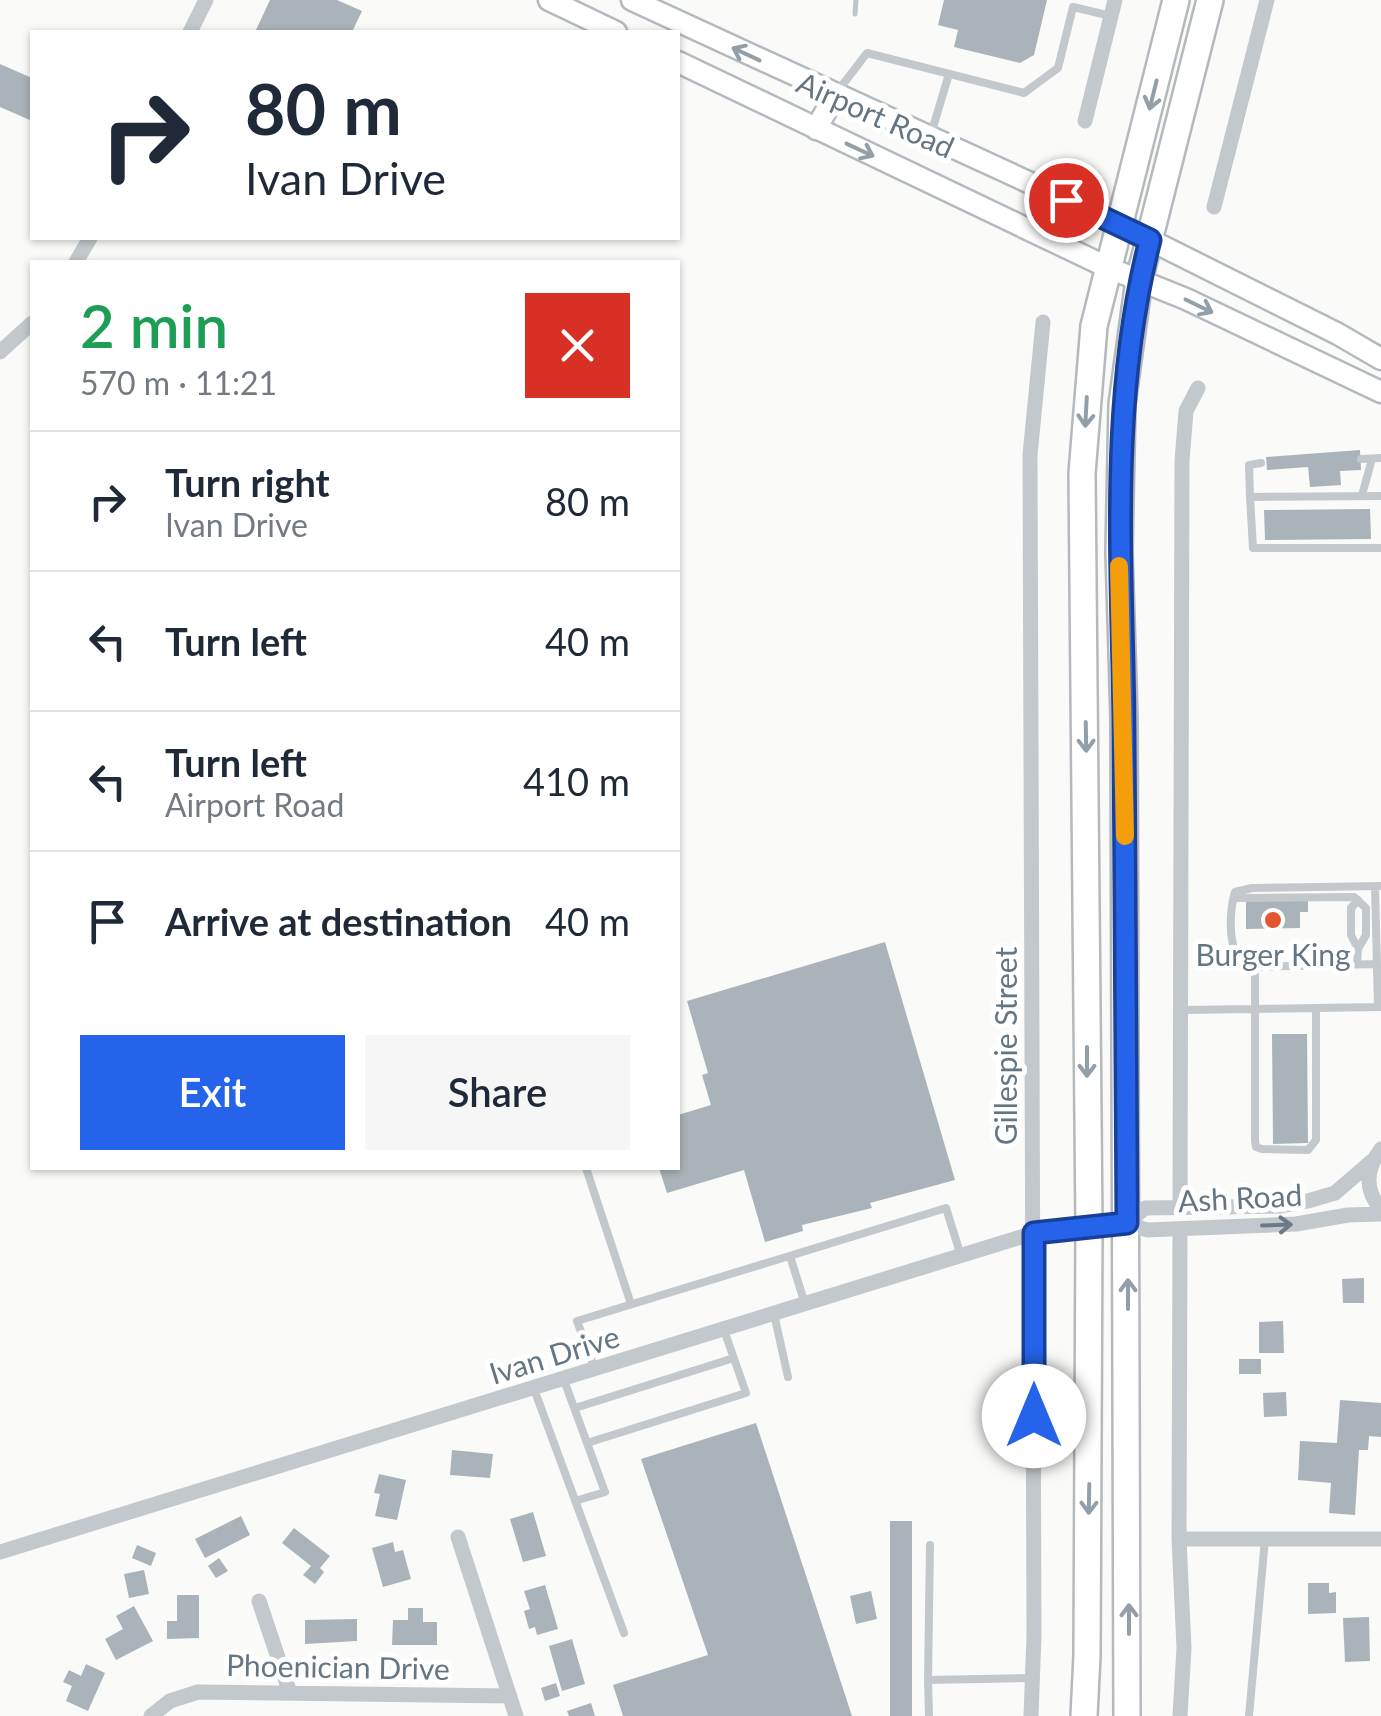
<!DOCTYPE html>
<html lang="en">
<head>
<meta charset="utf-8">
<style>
	:root { --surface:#fff; --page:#f6f6f7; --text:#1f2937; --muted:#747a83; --line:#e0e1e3; --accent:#2563eb }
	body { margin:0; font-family:Lato,sans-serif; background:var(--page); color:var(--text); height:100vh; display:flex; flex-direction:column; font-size:38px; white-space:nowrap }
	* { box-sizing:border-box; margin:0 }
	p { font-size:32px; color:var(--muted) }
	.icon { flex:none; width:55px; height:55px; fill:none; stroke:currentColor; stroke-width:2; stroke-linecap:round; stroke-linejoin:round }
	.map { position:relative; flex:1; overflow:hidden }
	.details { position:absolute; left:30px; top:260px; width:650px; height:910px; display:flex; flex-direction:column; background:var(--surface); border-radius:0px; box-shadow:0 2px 8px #0004 }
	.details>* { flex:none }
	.top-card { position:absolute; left:30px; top:30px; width:650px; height:210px; border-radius:0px; box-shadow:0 2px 8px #0004; background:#fff; color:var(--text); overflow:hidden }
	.pin { position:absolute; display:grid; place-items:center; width:85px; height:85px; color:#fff; margin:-42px; border:5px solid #fff; border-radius:50%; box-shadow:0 2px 10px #0007 }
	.me { position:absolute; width:110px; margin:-55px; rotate:0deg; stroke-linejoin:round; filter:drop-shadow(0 0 8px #0008) }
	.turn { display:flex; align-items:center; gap:35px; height:210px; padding:0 50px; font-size:45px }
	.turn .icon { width:130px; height:130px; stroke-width:2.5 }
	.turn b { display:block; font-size:70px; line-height:85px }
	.round { display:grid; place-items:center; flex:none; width:105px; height:105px; border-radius:0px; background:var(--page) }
	.summary { display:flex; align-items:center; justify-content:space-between; height:170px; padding:0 50px }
	h1 { font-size:60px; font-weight:600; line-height:75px; color:#1e9e55 }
	.button { display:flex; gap:20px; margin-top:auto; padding:20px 50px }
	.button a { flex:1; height:115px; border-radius:0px; background:var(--accent); color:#fff; font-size:40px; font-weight:600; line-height:115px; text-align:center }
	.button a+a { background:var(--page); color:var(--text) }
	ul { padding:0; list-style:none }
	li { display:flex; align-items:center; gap:30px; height:140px; padding:0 50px; border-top:2px solid var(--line) }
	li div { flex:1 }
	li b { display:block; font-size:38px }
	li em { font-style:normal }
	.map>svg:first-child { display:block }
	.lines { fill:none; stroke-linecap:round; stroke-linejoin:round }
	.stream { stroke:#bbc7cb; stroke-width:5 }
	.building { fill:#aab3b9 }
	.secondary-casing { stroke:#b3babf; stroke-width:25 }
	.trunk-casing { stroke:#b4b9bd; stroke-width:30 }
	.service { stroke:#c3c8cc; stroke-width:8 }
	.minor { stroke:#c3c8cc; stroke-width:15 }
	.secondary { stroke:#fff; stroke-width:20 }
	.trunk { stroke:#fff; stroke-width:25 }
	.oneway { stroke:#939fa8 }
	.oneway2 { stroke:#6a7a87 }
	.route-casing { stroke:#184099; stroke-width:25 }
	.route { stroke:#2563eb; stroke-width:18 }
	.slow { stroke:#f59e0b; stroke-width:18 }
	.poi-dot { fill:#e4572e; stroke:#fff; stroke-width:4 }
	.labels { text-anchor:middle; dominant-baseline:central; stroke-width:10; stroke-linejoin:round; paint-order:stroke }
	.street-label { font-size:30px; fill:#657683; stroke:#fff }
	.poi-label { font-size:30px; fill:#657683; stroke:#fff }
</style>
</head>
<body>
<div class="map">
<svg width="1381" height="1716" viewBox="0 0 1381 1716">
	<rect width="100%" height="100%" fill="#fafaf8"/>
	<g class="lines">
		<path class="stream" d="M 855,14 L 856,0"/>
	</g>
	<path class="building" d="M 270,0 L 337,0 L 362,11 L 352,32 L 255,32 Z
		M 944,0 L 1047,0 L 1034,55 L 1020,63 L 954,47 L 958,30 L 938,25 Z
		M 0,64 L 32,78 L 32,121 L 0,107 Z
		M 1360,450 L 1361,470 L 1340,471 L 1341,485 L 1310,487 L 1308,467 L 1267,470 L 1266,457 Z
		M 1370,509 L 1371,539 L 1265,540 L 1264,510 Z
		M 1246,901 L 1308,901 L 1308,912 L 1300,912 L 1300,928 L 1246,929 Z
		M 885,942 L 955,1180 L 870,1203 L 872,1208 L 802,1225 L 803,1231 L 765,1242 L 744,1170 L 667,1193 L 659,1168 L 678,1168 L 678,1115 L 711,1105 L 702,1075 L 708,1073 L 687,1001 Z
		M 1272,1034 L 1307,1034 L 1308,1143 L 1273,1144 Z
		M 1364,1278 L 1364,1303 L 1343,1303 L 1342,1279 Z
		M 1283,1321 L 1284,1353 L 1259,1353 L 1259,1322 Z
		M 1239,1359 L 1261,1359 L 1261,1374 L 1239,1374 Z
		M 1286,1392 L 1287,1416 L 1264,1417 L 1263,1393 Z
		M 1340,1400 L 1381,1403 L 1381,1437 L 1369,1436 L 1368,1450 L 1359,1450 L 1355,1515 L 1329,1513 L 1331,1483 L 1298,1480 L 1300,1441 L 1337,1443 Z
		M 756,1423 L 852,1716 L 623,1716 L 613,1685 L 708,1655 L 641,1459 Z
		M 452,1450 L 493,1454 L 490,1478 L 450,1475 Z
		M 379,1474 L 406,1480 L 397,1520 L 375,1516 L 380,1494 L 374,1493 Z
		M 533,1512 L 546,1556 L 523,1562 L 510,1519 Z
		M 241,1516 L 250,1535 L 205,1558 L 195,1539 Z
		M 890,1521 L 912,1521 L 912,1716 L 890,1716 Z
		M 294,1528 L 330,1556 L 320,1568 L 324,1572 L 315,1584 L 303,1575 L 311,1566 L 282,1543 Z
		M 393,1542 L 395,1552 L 403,1550 L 411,1579 L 383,1587 L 372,1548 Z
		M 137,1545 L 156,1553 L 151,1566 L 132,1558 Z
		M 219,1558 L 228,1571 L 216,1578 L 208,1566 Z
		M 144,1570 L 149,1594 L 129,1598 L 124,1574 Z
		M 1308,1583 L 1329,1583 L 1329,1593 L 1336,1592 L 1336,1613 L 1308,1614 Z
		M 545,1585 L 558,1629 L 537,1635 L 535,1627 L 529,1629 L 524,1611 L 530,1609 L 524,1591 Z
		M 871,1591 L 877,1619 L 856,1624 L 850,1596 Z
		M 177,1595 L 199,1595 L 199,1638 L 167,1639 L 167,1621 L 177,1621 Z
		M 134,1606 L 153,1641 L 116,1660 L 105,1639 L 123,1629 L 116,1616 Z
		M 408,1608 L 423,1608 L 423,1622 L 437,1622 L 437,1645 L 392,1645 L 393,1620 L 408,1620 Z
		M 1369,1617 L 1370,1661 L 1345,1662 L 1343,1618 Z
		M 357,1619 L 357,1641 L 305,1644 L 305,1620 Z
		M 572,1639 L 585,1684 L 562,1691 L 549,1646 Z
		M 86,1664 L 105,1673 L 88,1711 L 66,1701 L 72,1686 L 63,1682 L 69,1670 L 81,1676 Z
		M 556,1683 L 560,1696 L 545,1701 L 541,1688 Z
		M 591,1703 L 595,1716 L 569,1716 L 567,1711 Z"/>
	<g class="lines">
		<defs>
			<path id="secondary" d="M 549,0 L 616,32
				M 632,0 L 1100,215 L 1338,334 L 1381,359
				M 678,62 L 1109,268 L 1186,299 L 1381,392
				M 816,129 L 835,95"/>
			<path id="trunk" d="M 1084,1716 L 1087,1656 L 1089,1227 L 1082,473 L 1094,326 L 1176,0
				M 1127,1716 L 1124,719 L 1119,552 L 1122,404 L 1139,280 L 1210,0"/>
		</defs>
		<use href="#secondary" class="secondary-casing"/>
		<use href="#trunk" class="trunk-casing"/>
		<path class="service" d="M 837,92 L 867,53 L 1024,93 L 1058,68 L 1073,7 L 1111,16
			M 931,134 L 949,74
			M 1361,459 L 1381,458
			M 1362,495 L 1372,459
			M 1381,496 L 1250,497 L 1253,548 L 1381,548
			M 1250,497 L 1249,465 L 1261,463
			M 1375,887 L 1378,1007
			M 1234,898 L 1354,897 L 1366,908 L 1366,935 L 1358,949 L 1357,964
			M 1358,949 L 1351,935 L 1351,908 L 1358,900
			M 1377,964 L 1246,967 C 1227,953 1229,913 1235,892 L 1252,888 L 1381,886
			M 1255,966 L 1255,1140 L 1256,1147 L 1262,1149 L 1308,1150 L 1316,1140 L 1316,1008
			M 1181,1010 L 1381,1007
			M 586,1168 L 631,1304
			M 790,1256 L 805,1304
			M 774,1314 L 788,1377
			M 594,1367 L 577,1321 L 946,1208 L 961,1256
			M 564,1380 L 605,1492 L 575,1501
			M 534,1389 L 624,1633
			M 575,1408 L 734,1358
			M 587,1443 L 746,1393 L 724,1330
			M 930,1545 L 928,1680 L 1032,1678
			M 928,1680 L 929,1716
			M 1249,1716 L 1265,1539"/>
		<path class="minor" d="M 190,32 L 206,0
			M 1085,121 L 1115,0
			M 1214,207 L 1267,0
			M 76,262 L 90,238
			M 0,352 L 32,323
			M 1381,1149 C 1366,1169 1364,1190 1381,1209
			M 1180,1206 L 1182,461 L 1186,411 L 1198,388
			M 1127,1223 L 1145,1208 L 1281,1206 L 1308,1201 L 1335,1193 L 1372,1161
			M 458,1537 L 516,1716
			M 1179,1539 L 1381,1539
			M 0,1552 L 1034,1233 L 1127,1223 L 1147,1230 L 1296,1224 L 1348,1215 L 1381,1214
			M 259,1601 L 290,1693
			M 151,1716 L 170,1701 L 198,1692 L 510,1696
			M 1031,1716 L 1034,1635 L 1030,455 L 1043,322
			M 1180,1716 L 1184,1648 L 1179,1539 L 1180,1229"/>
		<use href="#secondary" class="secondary"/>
		<use href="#trunk" class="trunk"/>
	</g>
	<defs><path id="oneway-shaft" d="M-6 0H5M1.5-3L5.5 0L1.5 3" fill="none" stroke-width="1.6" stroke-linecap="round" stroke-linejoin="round" transform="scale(2.5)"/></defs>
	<g class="oneway">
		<use href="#oneway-shaft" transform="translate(746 54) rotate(-155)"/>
		<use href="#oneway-shaft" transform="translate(1153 95) rotate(104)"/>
		<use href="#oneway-shaft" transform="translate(860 150) rotate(25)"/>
		<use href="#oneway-shaft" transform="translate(1199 306) rotate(26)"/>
		<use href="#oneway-shaft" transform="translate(1086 412) rotate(93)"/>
		<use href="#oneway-shaft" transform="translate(1086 737) rotate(89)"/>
		<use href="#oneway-shaft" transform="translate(1087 1062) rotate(90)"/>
		<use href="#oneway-shaft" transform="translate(1128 1294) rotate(-90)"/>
		<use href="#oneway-shaft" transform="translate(1089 1499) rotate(91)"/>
		<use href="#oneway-shaft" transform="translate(1129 1619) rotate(-90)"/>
	</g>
	<use class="oneway2" href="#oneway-shaft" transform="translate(1277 1225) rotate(-2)"/>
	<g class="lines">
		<defs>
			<path id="route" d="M 1034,1416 L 1034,1233 L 1127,1223 C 1126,1056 1126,889 1124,723 C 1122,560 1109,400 1150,240 L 1066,200"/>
		</defs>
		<use href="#route" class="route-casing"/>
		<use href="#route" class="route"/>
		<path class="slow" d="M 1119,566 L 1125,836"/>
	</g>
	<circle class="poi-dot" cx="1273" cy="920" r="10"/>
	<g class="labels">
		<g class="street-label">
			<text transform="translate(876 114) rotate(24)">Airport Road</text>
			<text transform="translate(1005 1046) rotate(-90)">Gillespie Street</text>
			<text transform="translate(1240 1197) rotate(-3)">Ash Road</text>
			<text transform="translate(554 1354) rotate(-17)">Ivan Drive</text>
			<text transform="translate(338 1666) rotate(1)">Phoenician Drive</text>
		</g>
		<g class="poi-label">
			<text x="1273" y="954">Burger King</text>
		</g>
	</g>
</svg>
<div class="pin" style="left:1066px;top:200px;background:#d93025"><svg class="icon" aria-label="arrive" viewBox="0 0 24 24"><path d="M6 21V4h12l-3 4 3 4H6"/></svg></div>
<svg class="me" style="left:1034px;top:1416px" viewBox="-20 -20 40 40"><circle r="19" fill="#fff"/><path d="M0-13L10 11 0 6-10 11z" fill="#2563eb"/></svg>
<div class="top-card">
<div class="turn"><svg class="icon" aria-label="right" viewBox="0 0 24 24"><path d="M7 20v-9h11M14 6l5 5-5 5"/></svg><div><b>80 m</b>Ivan Drive</div></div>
</div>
<section class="details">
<div class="summary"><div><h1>2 min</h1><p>570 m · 11:21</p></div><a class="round" style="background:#d93025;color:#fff"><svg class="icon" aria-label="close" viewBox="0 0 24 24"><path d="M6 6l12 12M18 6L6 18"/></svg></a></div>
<ul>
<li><svg class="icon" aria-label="right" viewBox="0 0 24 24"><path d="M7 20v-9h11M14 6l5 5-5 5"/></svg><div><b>Turn right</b><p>Ivan Drive</p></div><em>80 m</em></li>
<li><svg class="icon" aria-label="left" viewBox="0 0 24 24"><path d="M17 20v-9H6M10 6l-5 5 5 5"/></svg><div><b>Turn left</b></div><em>40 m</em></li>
<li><svg class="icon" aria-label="left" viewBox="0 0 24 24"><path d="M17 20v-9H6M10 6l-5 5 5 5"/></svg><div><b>Turn left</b><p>Airport Road</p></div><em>410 m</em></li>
<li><svg class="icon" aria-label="arrive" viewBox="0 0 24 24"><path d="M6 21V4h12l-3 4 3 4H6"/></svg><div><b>Arrive at destination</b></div><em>40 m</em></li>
</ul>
<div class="button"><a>Exit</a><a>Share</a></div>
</section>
</div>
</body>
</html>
